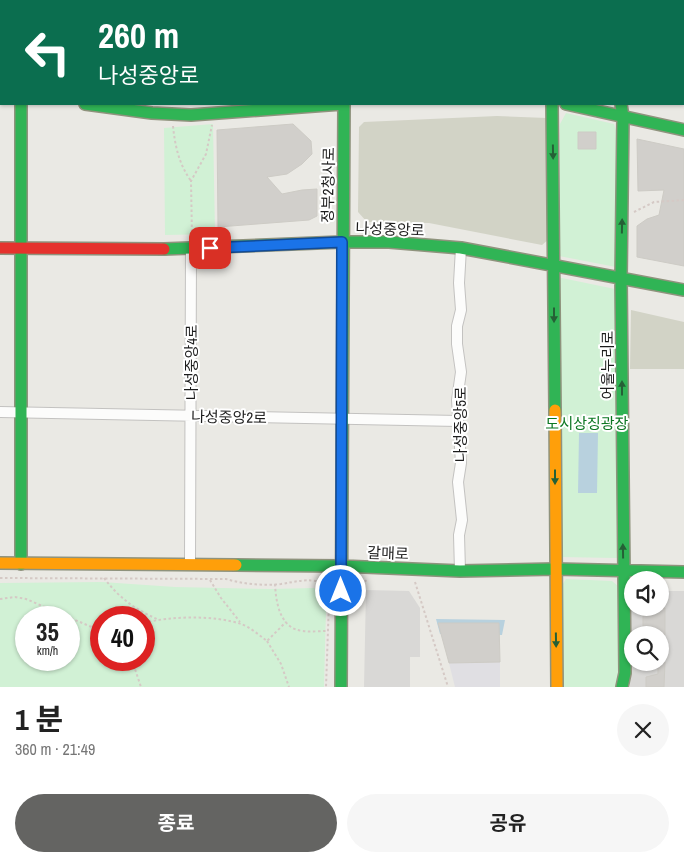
<!DOCTYPE html>
<html lang="ko">
<head>
<meta charset="utf-8">
<style>
	:root { --surface:#fff; --page:#f6f6f6; --text:#222; --muted:#767676; --accent:#646462 }
	body { margin:0; font-family:"Archivo Narrow","Noto Sans KR",sans-serif; background:var(--page); color:var(--text); height:100vh; display:flex; flex-direction:column; font-size:19px; white-space:nowrap }
	* { box-sizing:border-box; margin:0 }
	p { font-size:16px; color:var(--muted) }
	.icon { flex:none; width:28px; height:28px; fill:none; stroke:currentColor; stroke-width:2; stroke-linecap:round; stroke-linejoin:round }
	.map { position:relative; height:687px; overflow:hidden }
	.side { display:flex; flex-direction:column; background:var(--surface); flex:1 }
	.side>* { flex:none }
	.banner { position:absolute; left:0px; top:0px; width:685px; height:105px; box-shadow:0 1px 4px #0004; background:#0b6e4f; color:#fff; overflow:hidden }
	.tools { position:absolute; left:624px; top:571px; display:grid; gap:10px }
	.tools a { display:grid; place-items:center; width:45px; height:45px; border-radius:50%; background:var(--surface); box-shadow:0 1px 4px #0004; font-size:25px }
	.speed { position:absolute; left:15px; top:606px; display:flex; gap:10px; font-size:25px; font-weight:700; text-align:center }
	.speed>* { display:grid; place-content:center; width:65px; height:65px; border-radius:50%; background:var(--surface); box-shadow:0 1px 4px #0004; line-height:1 }
	.speed small { font-size:12px; font-weight:400 }
	.speed .limit { border:8px solid #d22; background:#fff; color:#111 }
	.pin { position:absolute; display:grid; place-items:center; width:42px; height:42px; color:#fff; margin:-21px; border-radius:10px; box-shadow:0 2px 8px #0006 }
	.me { position:absolute; width:55px; margin:-28px; rotate:0deg; stroke-linejoin:round; filter:drop-shadow(0 0 4px #0008) }
	.turn { display:flex; align-items:center; gap:18px; height:105px; padding:0 15px; font-size:22px }
	.turn .icon { width:65px; height:65px; stroke-width:2.5 }
	.turn b { display:block; font-size:35px; line-height:42px }
	.round { display:grid; place-items:center; flex:none; width:52px; height:52px; border-radius:26px; background:var(--page) }
	.overview { display:flex; align-items:center; justify-content:space-between; height:85px; padding:0 15px }
	h1 { font-size:30px; font-weight:700; line-height:38px }
	.action { display:flex; gap:10px; margin-top:auto; padding:10px 15px }
	.action a { flex:1; height:58px; border-radius:30px; background:var(--accent); color:#fff; font-size:20px; font-weight:700; line-height:58px; text-align:center }
	.action a+a { background:var(--page); color:var(--text) }
	.map>svg:first-child { display:block }
	.residential { fill:#d9d8d6; fill-rule:evenodd }
	.construction { fill:#d2d3c6 }
	.park { fill:#d1f1d5; fill-rule:evenodd }
	.plaza { fill:#e0dfe3 }
	.water { fill:#b8d1de }
	.building { fill:#d1cfcb; stroke:#cdcbc5 }
	.lines { fill:none; stroke-linecap:round; stroke-linejoin:round }
	.street-casing { stroke:#c3c2c0; stroke-width:12 }
	.fast-casing { stroke:#8f937d; stroke-width:14 }
	.slow-casing { stroke:#8f937d; stroke-width:14 }
	.jam-casing { stroke:#8f937d; stroke-width:14 }
	.path { stroke:#d5c9c5; stroke-width:2; stroke-dasharray:2.5 2.5; stroke-linecap:butt }
	.street { stroke:#fcfcfb; stroke-width:10 }
	.fast { stroke:#30b455; stroke-width:11 }
	.slow { stroke:#ff9f0a; stroke-width:11 }
	.jam { stroke:#e5322d; stroke-width:11 }
	.oneway { fill:#256036 }
	.route-casing { stroke:#114b97; stroke-width:12 }
	.route { stroke:#1a73e8; stroke-width:9 }
	.labels { text-anchor:middle; dominant-baseline:central; stroke-width:4; stroke-linejoin:round; paint-order:stroke }
	.street-label { font-size:15px; fill:#1c1c1c; stroke:#fff }
	.park-label { font-size:15px; fill:#0d7723; stroke:#fff }
</style>
</head>
<body>
<div class="map">
<svg width="684" height="687" viewBox="0 0 684 687">
	<rect width="100%" height="100%" fill="#eae9e4"/>
	<path class="residential" d="M 366,590 L 409,591 L 420,608 L 420,657 L 410,657 L 410,687 L 364,687 Z
		M 660,591 L 684,591 L 684,687 L 630,687 L 631,601 L 632,599 L 632,608 L 660,608 ZM 632,635 L 660,635 L 660,662 L 632,662 Z"/>
	<path class="construction" d="M 497,116 L 547,118 L 549,239 L 542,245 L 429,223 L 367,222 L 358,212 L 359,127 L 364,122 Z
		M 631,310 L 684,322 L 684,369 L 630,369 Z"/>
	<path class="park" d="M 566,113 L 614,124 L 620,143 L 616,267 L 559,256 L 560,124 Z
		M 213,124 L 215,234 L 165,235 L 164,128 Z
		M 557,277 L 615,289 L 617,558 L 559,557 Z
		M 566,579 L 612,581 L 618,586 L 618,687 L 560,687 L 562,585 Z
		M 102,582 L 175,587 L 271,589 L 314,588 L 323,594 L 326,609 L 324,687 L 0,687 L 0,583 ZM 26,618 L 69,618 L 69,660 L 26,660 ZM 101,618 L 144,618 L 144,660 L 101,660 Z"/>
	<path class="plaza" d="M 500,662 L 500,687 L 455,687 L 449,663 Z"/>
	<path class="water" d="M 579,433 L 598,433 L 597,493 L 578,493 Z
		M 436,619 L 505,620 L 502,635 L 440,634 Z"/>
	<path class="building" d="M 293,124 L 311,141 L 312,154 L 302,164 L 287,174 L 267,177 L 282,194 L 302,190 L 317,189 L 317,216 L 309,220 L 218,227 L 217,130 Z
		M 578,132 L 596,132 L 596,149 L 578,149 Z
		M 637,139 L 684,149 L 684,266 L 637,257 L 637,226 L 647,219 L 659,215 L 664,190 L 638,191 Z
		M 643,608 L 665,608 L 665,635 L 643,635 Z
		M 438,623 L 499,623 L 500,662 L 449,663 Z
		M 658,662 L 665,662 L 664,687 L 646,687 L 646,677 L 658,674 Z"/>
	<g class="lines">
		<defs>
			<path id="street" d="M 190,0 L 190,1
				M 0,412 L 458,421
				M 190,564 L 191,249
				M 460,571 L 459,535 L 462,520 L 458,482 L 461,463 L 457,400 L 461,372 L 457,344 L 457,326 L 461,310 L 459,283 L 461,248"/>
			<path id="fast" d="M 22,0 L 22,1
				M 343,0 L 343,1
				M 569,0 L 569,1
				M 603,0 L 603,1
				M 0,85 L 1,85
				M 21,104 L 21,564
				M 85,104 L 152,113 L 191,115 L 342,104
				M 552,104 L 555,410
				M 566,104 L 684,130
				M 621,104 L 623,117 L 621,279 L 625,673 L 622,687
				M 164,249 L 342,242 L 389,242 L 461,248 L 684,290
				M 236,565 L 341,566 L 460,571 L 555,569 L 684,572
				M 341,687 L 344,104"/>
			<path id="slow" d="M 555,410 L 557,687
				M 0,563 L 236,565"/>
			<path id="jam" d="M 0,248 L 164,249"/>
		</defs>
		<use href="#street" class="street-casing"/>
		<use href="#fast" class="fast-casing"/>
		<use href="#slow" class="slow-casing"/>
		<use href="#jam" class="jam-casing"/>
		<path class="path" d="M 173,126 C 175,146 179,164 191,181
			M 634,212 L 654,202 L 684,200
			M 192,237 L 191,181 L 206,154 L 212,125
			M 0,578 L 226,579 C 243,584 263,586 281,584 C 295,582 302,579 317,581 L 327,591 L 329,601 L 326,687
			M 104,578 C 121,600 135,609 159,620
			M 210,580 L 221,598 L 240,622
			M 415,582 L 448,687
			M 275,584 C 276,603 280,629 303,631 C 311,632 320,631 327,631
			M 354,592 L 358,586 L 367,580
			M 0,599 L 15,597 L 26,599 L 101,631
			M 144,623 C 170,616 215,615 241,624 C 250,627 259,635 267,641 L 286,622
			M 267,641 L 281,664 L 289,687
			M 132,660 L 141,687"/>
		<use href="#street" class="street"/>
		<use href="#fast" class="fast"/>
		<use href="#slow" class="slow"/>
		<use href="#jam" class="jam"/>
	</g>
	<defs><path id="oneway-solid" d="M-6-.8H1V-3.2L6.5 0L1 3.2V.8H-6Z" transform="scale(1.25)"/></defs>
	<g class="oneway">
		<use href="#oneway-solid" transform="translate(553 152) rotate(89)"/>
		<use href="#oneway-solid" transform="translate(622 226) rotate(-89)"/>
		<use href="#oneway-solid" transform="translate(554 315) rotate(90)"/>
		<use href="#oneway-solid" transform="translate(622 388) rotate(-90)"/>
		<use href="#oneway-solid" transform="translate(555 477) rotate(90)"/>
		<use href="#oneway-solid" transform="translate(623 551) rotate(-91)"/>
		<use href="#oneway-solid" transform="translate(556 640) rotate(89)"/>
	</g>
	<g class="lines">
		<defs>
			<path id="route" d="M 210,248 L 342,242 L 341,591"/>
		</defs>
		<use href="#route" class="route-casing"/>
		<use href="#route" class="route"/>
	</g>
	<g class="labels">
		<g class="street-label">
			<text transform="translate(328 185) rotate(-89)">정부2청사로</text>
			<text transform="translate(390 229) rotate(2)">나성중앙로</text>
			<text transform="translate(191 362) rotate(-90)">나성중앙4로</text>
			<text transform="translate(607 365) rotate(-90)">어울누리로</text>
			<text transform="translate(229 417) rotate(1)">나성중앙2로</text>
			<text transform="translate(460 424) rotate(-90)">나성중앙5로</text>
			<text transform="translate(388 553) rotate(2)">갈매로</text>
		</g>
		<g class="park-label">
			<text x="587" y="423">도시상징광장</text>
		</g>
	</g>
</svg>
<div class="tools">
<a><svg class="icon" aria-label="sound" viewBox="0 0 24 24"><path d="M4 9h4l5-4v14l-5-4H4zM17 9q2 3 0 6"/></svg></a>
<a><svg class="icon" aria-label="search" viewBox="0 0 24 24"><circle cx="10" cy="10" r="6"/><path d="M15 15l6 6"/></svg></a>
</div>
<div class="speed"><div>35<small>km/h</small></div><div class="limit">40</div></div>
<div class="pin" style="left:210px;top:248px;background:#d93025"><svg class="icon" aria-label="arrive" viewBox="0 0 24 24"><path d="M6 21V4h12l-3 4 3 4H6"/></svg></div>
<svg class="me" style="left:341px;top:591px" viewBox="-20 -20 40 40"><circle r="17" fill="#1a73e8" stroke="#fff" stroke-width="3"/><path d="M0-11L8 9 0 5-8 9z" fill="#fff"/></svg>
<div class="banner">
<div class="turn"><svg class="icon" aria-label="left" viewBox="0 0 24 24"><path d="M17 20v-9H6M10 6l-5 5 5 5"/></svg><div><b>260 m</b>나성중앙로</div></div>
</div>
</div>
<section class="side">
<div class="overview"><div><h1>1 분</h1><p>360 m · 21:49</p></div><a class="round"><svg class="icon" aria-label="close" viewBox="0 0 24 24"><path d="M6 6l12 12M18 6L6 18"/></svg></a></div>
<div class="action"><a>종료</a><a>공유</a></div>
</section>
</body>
</html>
